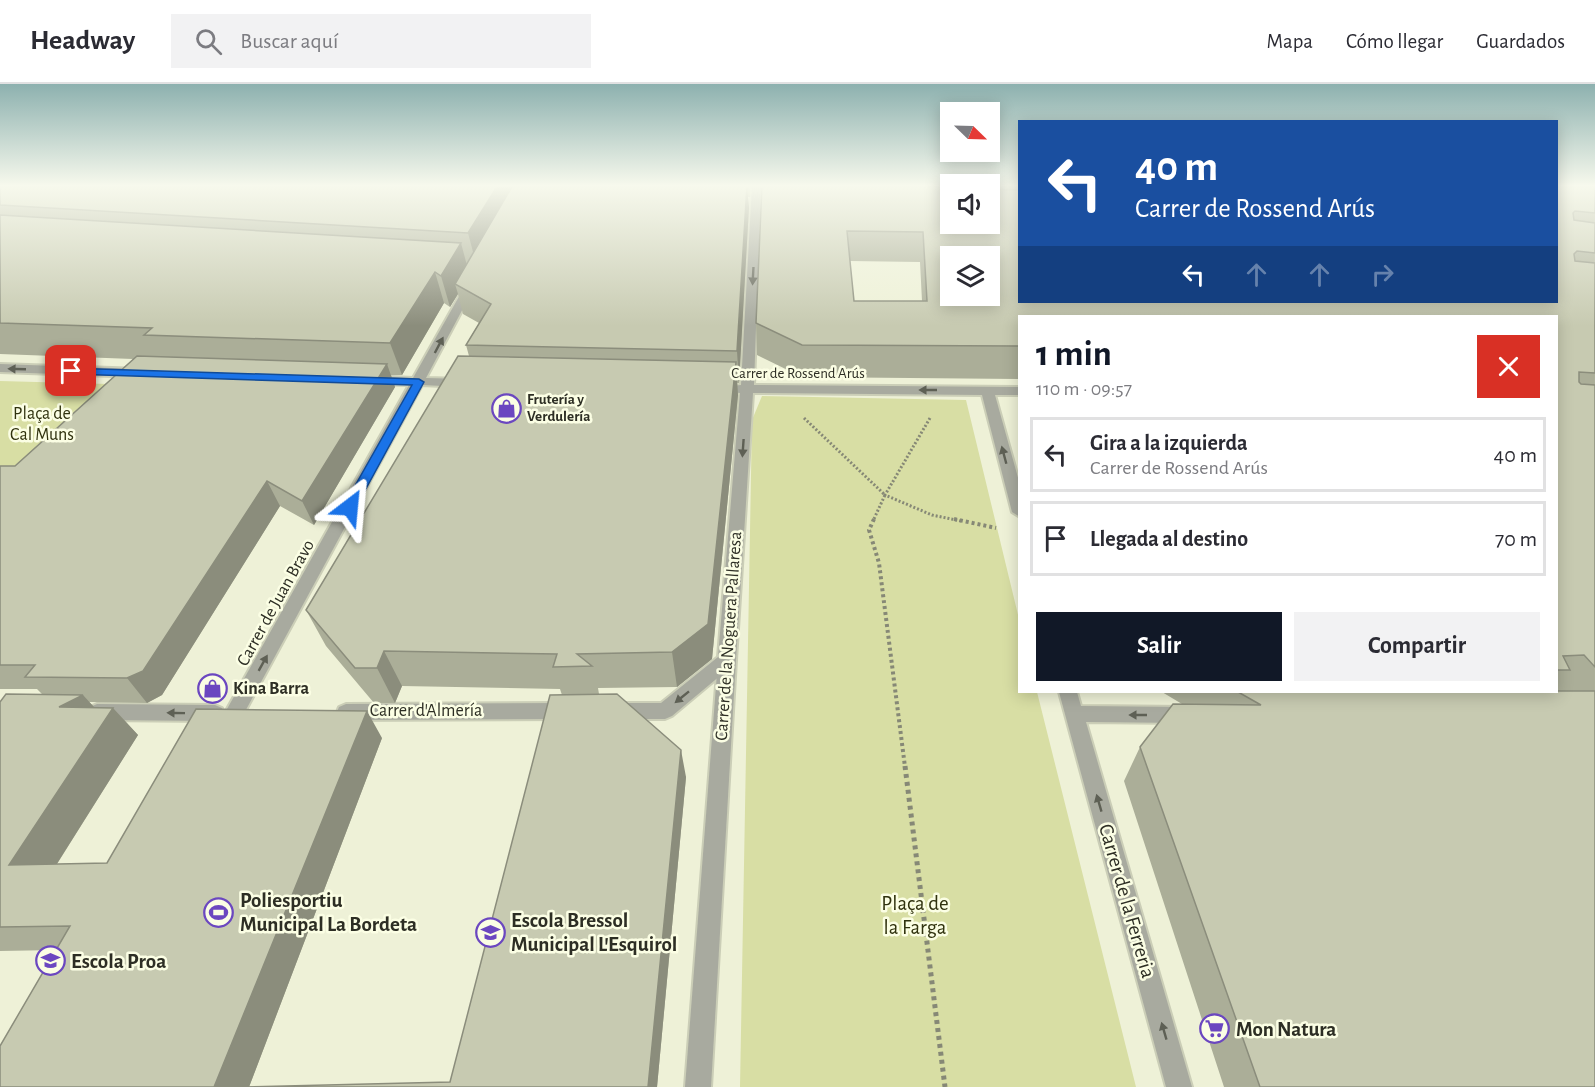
<!DOCTYPE html>
<html lang="es">
<head>
<meta charset="utf-8">
<style>
	:root { --surface:#fff; --page:#f2f2f3; --text:#2b2b33; --muted:#7c7c81; --line:#e1e1e2; --accent:#111827 }
	body { margin:0; font-family:"Alegreya Sans",sans-serif; background:var(--page); color:var(--text); height:100vh; display:flex; flex-direction:column; font-size:22px; white-space:nowrap }
	* { box-sizing:border-box; margin:0 }
	p { font-size:20px; color:var(--muted) }
	.icon { flex:none; width:33px; height:33px; fill:none; stroke:currentColor; stroke-width:2; stroke-linecap:round; stroke-linejoin:round }
	.map { position:relative; flex:1; overflow:hidden }
	.drawer { position:absolute; left:1018px; top:231px; width:540px; height:378px; display:flex; flex-direction:column; background:var(--surface); border-radius:0px; box-shadow:0 3px 15px #0003 }
	.drawer>* { flex:none }
	.top-card { position:absolute; left:1018px; top:36px; width:540px; height:183px; border-radius:0px; box-shadow:0 3px 15px #0003; background:#1a4fa0; color:#fff; overflow:hidden }
	.needle { width:39px; rotate:113deg }
	.controls { position:absolute; left:940px; top:18px; display:grid; gap:12px }
	.controls a { display:grid; place-items:center; width:60px; height:60px; border-radius:0px; background:var(--surface); box-shadow:0 3px 15px #0003; font-size:30px }
	.pin { position:absolute; display:grid; place-items:center; width:51px; height:51px; color:#fff; margin:-26px; border-radius:12px; box-shadow:0 3px 9px #0006 }
	.me { position:absolute; width:66px; margin:-33px; rotate:29deg; stroke-linejoin:round; filter:drop-shadow(0 0 4px #0008) }
	.turn { display:flex; align-items:center; gap:21px; height:126px; padding:0 18px; font-size:27px }
	.turn .icon { width:78px; height:78px; stroke-width:2.5 }
	.turn b { display:block; font-size:42px; line-height:51px }
	.lanes { display:flex; align-items:center; height:57px; padding:0 18px; background:#0003; justify-content:center; gap:30px; direction:ltr }
	.lanes .off { opacity:.35 }
	.round { display:grid; place-items:center; flex:none; width:63px; height:63px; border-radius:0px; background:var(--page) }
	.summary { display:flex; align-items:center; justify-content:space-between; height:102px; padding:0 18px }
	h1 { font-size:36px; font-weight:600; line-height:45px; color:var(--accent) }
	.cta { display:flex; gap:12px; margin-top:auto; padding:12px 18px }
	.cta a { flex:1; height:69px; border-radius:0px; background:var(--accent); color:#fff; font-size:24px; font-weight:600; line-height:69px; text-align:center }
	.cta a+a { background:var(--page); color:var(--text) }
	ul { padding:0; list-style:none }
	li { display:flex; align-items:center; gap:18px; height:75px; margin:0 12px 9px; padding:0 6px; border:3px solid var(--line); border-radius:0px }
	li div { flex:1 }
	li b { display:block; font-size:22px }
	li em { font-style:normal }
	header { display:flex; align-items:center; gap:36px; box-sizing:border-box; height:84px; padding:0 30px; background:var(--surface); border-bottom:2px solid var(--line) }
	header strong { font-size:28px }
	nav { display:flex; gap:33px; margin-inline-start:auto; font-size:21px }
	.search { width:420px; height:54px; background:var(--page); display:flex; align-items:center; gap:15px; box-sizing:border-box; padding:0 21px; border-radius:0px; color:var(--muted); font-size:22px }
	.map>svg:first-child { display:block }
	.green { fill:#d8dea4 }
	.lines { fill:none; stroke-linecap:round; stroke-linejoin:round }
	.pedestrian-casing { stroke:#cbceb7; stroke-width:4 }
	.minor-casing { stroke:#cbceb7; stroke-width:4 }
	.path-far2 { stroke:#868876; stroke-width:3; stroke-dasharray:2 2; stroke-linecap:butt }
	.path-far1 { stroke:#868876; stroke-width:4; stroke-dasharray:3 3; stroke-linecap:butt }
	.path { stroke:#868876; stroke-width:5; stroke-dasharray:4 4; stroke-linecap:butt }
	.pedestrian { fill:#a8aa9f; fill-rule:evenodd }
	.minor { fill:#a8aa9f; fill-rule:evenodd }
	.wall { fill:#abae98; fill-rule:evenodd }
	.shaded-wall { fill:#8b8d7c }
	.building { fill:#c7cab1; stroke:#8b8d7c; stroke-width:1.5; fill-rule:evenodd }
	.oneway { fill:#5e6055 }
	.route { fill:#1a73e8; stroke:#114b97; stroke-width:1.5 }
	.labels { text-anchor:middle; dominant-baseline:central; stroke-width:5; stroke-linejoin:round; paint-order:stroke }
	.far-street-label { font-size:15px; fill:#2d2e24; stroke:#fbfee4 }
	.far-poi-label { font-size:15px; font-weight:bold; fill:#2d2e24; stroke:#fbfee4; text-anchor:start }
	.park-label { font-size:18px; fill:#30320e; stroke:#fbfee4 }
	.street-label { font-size:18px; fill:#2d2e24; stroke:#fbfee4 }
	.poi-label { font-size:18px; font-weight:bold; fill:#2d2e24; stroke:#fbfee4; text-anchor:start }
	.near-poi-label { font-size:21px; font-weight:bold; fill:#2d2e24; stroke:#fbfee4; text-anchor:start }
	.near-street-label { font-size:21px; fill:#2d2e24; stroke:#fbfee4 }
	.near-park-label { font-size:21px; fill:#30320e; stroke:#fbfee4 }
</style>
</head>
<body>
<header>
<strong>Headway</strong>
<div class="search"><svg class="icon" aria-label="search" viewBox="0 0 24 24"><circle cx="10" cy="10" r="6"/><path d="M15 15l6 6"/></svg>Buscar aquí</div>
<nav><a>Mapa</a><a>Cómo llegar</a><a>Guardados</a></nav>
</header>
<div class="map">
<svg width="1595" height="1003" viewBox="0 0 1595 1003">
	<rect width="100%" height="100%" fill="#eef1d7"/>
	<path class="green" d="M 0,297 L 145,301 L 0,406 Z
		M 762,312 L 966,316 L 1020,539 L 1020,608 L 1037,608 L 1136,1003 L 740,1003 L 752,336 Z"/>
	<g class="lines">
		<defs>
			<path id="pedestrian" d="M 727,569 L 733,571 L 736,576 L 711,1003 L 685,1003 L 718,576 L 721,571 Z"/>
			<path id="minor" d="M 752,101 L 761,101 L 754,301 L 1020,303 L 1020,311 L 995,311 L 1020,401 L 1020,433 L 1012,428 L 982,311 L 753,309 L 736,576 L 733,581 L 672,632 L 665,635 L 616,635 L 609,632 L 607,627 L 609,622 L 616,619 L 661,619 L 718,573 L 740,309 L 731,308 L 730,305 L 731,302 L 741,301 Z
				M 470,199 L 475,202 L 426,294 L 464,295 L 470,299 L 464,303 L 422,301 L 241,635 L 234,638 L 227,635 L 225,630 L 227,625 L 409,301 L 370,300 L 364,296 L 370,292 L 413,294 L 465,202 Z
				M 0,280 L 140,285 L 146,289 L 140,293 L 0,288 Z
				M 1059,608 L 1077,608 L 1081,622 L 1186,623 L 1193,626 L 1195,631 L 1193,636 L 1186,639 L 1086,638 L 1192,1003 L 1166,1003 Z
				M 566,619 L 573,622 L 575,627 L 573,632 L 566,635 L 346,636 L 339,633 L 337,628 L 339,623 L 346,620 Z
				M 97,620 L 215,621 L 222,624 L 224,629 L 222,634 L 215,637 L 97,636 L 90,633 L 88,628 L 90,623 Z"/>
		</defs>
		<use href="#pedestrian" class="pedestrian-casing"/>
		<use href="#minor" class="minor-casing"/>
		<path class="path-far2" d="M 804,334 L 885,411 L 873,437
			M 930,334 L 885,411 L 932,431 L 961,437"/>
		<path class="path-far1" d="M 874,435 L 869,446 L 879,479 L 905,683
			M 954,435 L 996,444"/>
		<path class="path" d="M 905,682 L 945,1003"/>
		<use href="#pedestrian" class="pedestrian"/>
		<use href="#minor" class="minor"/>
	</g>
	<path class="wall" d="M 0,101 L 750,101 L 750,113 L 748,113 L 749,123 L 739,299 L 737,299 L 738,311 L 712,575 L 677,603 L 598,604 L 599,610 L 686,693 L 657,1003 L 0,1003 L 56,866 L 0,867 L 0,618 L 43,611 L 37,605 L 0,605 L 0,382 L 15,382 L 133,275 L 0,270 ZM 458,210 L 463,230 L 479,239 L 466,261 L 469,272 L 306,526 L 326,562 L 374,619 L 395,619 L 402,602 L 560,605 L 562,611 L 450,998 L 249,1003 L 382,654 L 107,779 L 57,780 L 138,651 L 113,624 L 94,623 L 89,618 L 147,619 L 162,611 L 280,422 L 314,441 L 395,303 L 391,291 L 402,291 L 444,219 L 450,223 Z
		M 762,101 L 951,101 L 951,140 L 990,101 L 1020,101 L 1020,218 L 1557,218 L 1557,101 L 1595,101 L 1595,1003 L 1224,1003 L 1124,697 L 1140,663 L 1228,620 L 1182,620 L 1162,608 L 1557,608 L 1557,232 L 1020,232 L 1020,295 L 802,293 L 757,271 L 756,239 ZM 850,177 L 920,178 L 922,217 L 854,217 Z"/>
	<path class="shaded-wall" d="M 498,101 L 510,101 L 513,114 L 476,179 L 468,149 Z
		M 747,101 L 749,123 L 739,299 L 737,267 Z
		M 461,159 L 469,189 L 455,200 L 458,210 L 450,223 L 441,192 Z
		M 435,188 L 444,219 L 402,291 L 390,259 Z
		M 736,278 L 738,311 L 712,575 L 677,603 L 672,568 Z
		M 387,280 L 395,303 L 314,441 L 302,417 Z
		M 267,397 L 280,422 L 162,611 L 147,619 L 127,594 Z
		M 384,567 L 402,602 L 395,619 L 377,584 Z
		M 83,611 L 105,635 L 113,624 L 138,651 L 41,805 L 9,781 L 59,623 Z
		M 367,627 L 382,654 L 249,1003 L 214,1003 Z
		M 681,666 L 686,693 L 657,1003 L 648,1003 Z"/>
	<path class="building" d="M 0,101 L 498,101 L 468,149 L 0,121 Z
		M 513,101 L 747,101 L 737,267 L 466,261 L 491,220 L 455,200 Z
		M 762,101 L 911,101 L 951,103 L 951,140 L 990,140 L 990,101 L 992,101 L 992,103 L 994,105 L 1020,106 L 1020,218 L 1557,218 L 1557,101 L 1589,101 L 1595,103 L 1595,129 L 1575,127 L 1573,129 L 1574,136 L 1595,139 L 1595,169 L 1577,167 L 1574,170 L 1575,177 L 1595,179 L 1595,289 L 1579,288 L 1579,298 L 1581,300 L 1595,301 L 1595,583 L 1584,571 L 1563,572 L 1570,586 L 1557,586 L 1557,232 L 1020,232 L 1020,262 L 802,261 L 756,239 ZM 847,147 L 923,148 L 927,217 L 854,217 ZM 951,172 L 990,172 L 990,212 L 951,212 Z
		M 0,131 L 461,159 L 441,192 L 435,188 L 390,259 L 144,251 L 152,244 L 0,239 Z
		M 137,272 L 387,280 L 302,417 L 267,397 L 143,587 L 127,594 L 25,593 L 35,581 L 0,581 L 0,382 L 15,382 Z
		M 458,272 L 736,278 L 708,540 L 672,568 L 577,570 L 592,582 L 553,583 L 557,570 L 384,567 L 377,584 L 355,584 L 306,526 Z
		M 1557,607 L 1595,607 L 1595,1003 L 1260,1003 L 1140,663 L 1173,620 L 1261,621 L 1238,608 Z
		M 6,610 L 83,611 L 59,623 L 113,624 L 9,781 L 107,779 L 196,625 L 367,627 L 214,1003 L 0,1003 L 0,962 L 70,842 L 0,843 L 0,618 Z
		M 617,610 L 681,666 L 648,1003 L 242,1003 L 450,998 L 550,611 Z"/>
	<defs><path id="oneway-solid" d="M-6-.8H1V-3.2L6.5 0L1 3.2V.8H-6Z" transform="scale(1.5)"/></defs>
	<g class="oneway">
		<use href="#oneway-solid" transform="translate(753 192) rotate(93)"/>
		<use href="#oneway-solid" transform="translate(439 261) rotate(-62)"/>
		<use href="#oneway-solid" transform="translate(17 285) rotate(-178)"/>
		<use href="#oneway-solid" transform="translate(928 306) rotate(-180)"/>
		<use href="#oneway-solid" transform="translate(743 364) rotate(94)"/>
		<use href="#oneway-solid" transform="translate(1004 371) rotate(-105)"/>
		<use href="#oneway-solid" transform="translate(263 579) rotate(-61)"/>
		<use href="#oneway-solid" transform="translate(682 613) rotate(141)"/>
		<use href="#oneway-solid" transform="translate(176 629) rotate(-179)"/>
		<use href="#oneway-solid" transform="translate(1138 631) rotate(180)"/>
		<use href="#oneway-solid" transform="translate(1099 719) rotate(-106)"/>
		<use href="#oneway-solid" transform="translate(1164 947) rotate(-106)"/>
	</g>
	<linearGradient id="sky" x2="0" y2="1"><stop stop-color="#8db1af"/><stop offset="0.42" stop-color="#f7f9ed"/><stop offset="1" stop-color="#f7f9ed" stop-opacity="0"/></linearGradient>
	<rect width="1595" height="242" fill="url(#sky)"/>
	<path class="route" d="M 67,284 L 419,295 L 424,298 L 356,423 L 350,427 L 343,423 L 412,301 L 71,290 L 67,289 Z"/>
	<defs>
		<symbol id="shop-ring" viewBox="-11 -11 22 22"><circle r="9.5" fill="#fbfee4" stroke="#6b47c0" stroke-width="1.5"/><path d="M-5-2.5h2.3a2.7 3.5 0 0 1 5.4 0H5L5.5 6h-11ZM-1.5-2.5h3a1.5 2.3 0 0 0-3 0Z" fill="#6b47c0"/></symbol>
		<symbol id="stadium-ring" viewBox="-11 -11 22 22"><circle r="9.5" fill="#fbfee4" stroke="#6b47c0" stroke-width="1.5"/><path d="M0-5a6.5 5 0 1 0 0 10a6.5 5 0 1 0 0-10ZM-3.5-1.8h7v3.6h-7Z" fill="#6b47c0"/></symbol>
		<symbol id="school-ring" viewBox="-11 -11 22 22"><circle r="9.5" fill="#fbfee4" stroke="#6b47c0" stroke-width="1.5"/><path d="M0-5L7-2L0 1L-7-2ZM-4 1L0 2.5L4 1V4Q0 6-4 4Z" fill="#6b47c0"/></symbol>
		<symbol id="supermarket-ring" viewBox="-11 -11 22 22"><circle r="9.5" fill="#fbfee4" stroke="#6b47c0" stroke-width="1.5"/><path d="M-6-5.5h2.5l.6 2H6L4.5 2H-2.5L-4.4-4H-6ZM-1.5 3.2a1.3 1.3 0 1 0 .1 0ZM3 3.2a1.3 1.3 0 1 0 .1 0Z" fill="#6b47c0"/></symbol>
	</defs>
	<g fill-rule="evenodd">
		<use href="#shop-ring" x="490" y="308" width="33" height="33"/>
		<use href="#shop-ring" x="196" y="588" width="33" height="33"/>
		<use href="#stadium-ring" x="202" y="812" width="33" height="33"/>
		<use href="#school-ring" x="474" y="832" width="33" height="33"/>
		<use href="#school-ring" x="34" y="860" width="33" height="33"/>
		<use href="#supermarket-ring" x="1198" y="928" width="33" height="33"/>
	</g>
	<g class="labels">
		<g class="far-street-label">
			<text x="798" y="289">Carrer de Rossend Arús</text>
		</g>
		<g class="far-poi-label">
			<text x="527" y="315">Frutería y<tspan x="527" dy="17">Verdulería</tspan></text>
		</g>
		<g class="park-label">
			<text x="42" y="330">Plaça de<tspan x="42" dy="21">Cal Muns</tspan></text>
		</g>
		<g class="street-label">
			<text transform="translate(276 519) rotate(-61)">Carrer de Juan Bravo</text>
			<text transform="translate(729 552) rotate(-86)">Carrer de la Noguera Pallaresa</text>
			<text x="426" y="627">Carrer d'Almería</text>
		</g>
		<g class="poi-label">
			<text x="233" y="605">Kina Barra</text>
		</g>
		<g class="near-poi-label">
			<text x="240" y="816">Poliesportiu<tspan x="240" dy="24">Municipal La Bordeta</tspan></text>
			<text x="511" y="836">Escola Bressol<tspan x="511" dy="24">Municipal L'Esquirol</tspan></text>
			<text x="71" y="877">Escola Proa</text>
			<text x="1236" y="945">Mon Natura</text>
		</g>
		<g class="near-street-label">
			<text transform="translate(1127 817) rotate(74)">Carrer de la Ferreria</text>
		</g>
		<g class="near-park-label">
			<text x="915" y="819">Plaça de<tspan x="915" dy="24">la Farga</tspan></text>
		</g>
	</g>
</svg>
<div class="controls">
<a><svg class="needle" viewBox="-14 -14 28 28"><path d="M0-13l5 13h-10z" fill="#e53935"/><path d="M0 13l5-13h-10z" fill="#7c7c81"/></svg></a>
<a><svg class="icon" aria-label="sound" viewBox="0 0 24 24"><path d="M4 9h4l5-4v14l-5-4H4zM17 9q2 3 0 6"/></svg></a>
<a><svg class="icon" aria-label="layers" viewBox="0 0 24 24"><path d="M12 4l9 5-9 5-9-5zM3 14l9 5 9-5"/></svg></a>
</div>
<div class="pin" style="left:71px;top:287px;background:#d93025"><svg class="icon" aria-label="arrive" viewBox="0 0 24 24"><path d="M6 21V4h12l-3 4 3 4H6"/></svg></div>
<svg class="me" style="left:350px;top:423px" viewBox="-20 -20 40 40"><path d="M0-17L14 15 0 8-14 15z" fill="#1a73e8" stroke="#fff" stroke-width="4"/></svg>
<div class="top-card">
<div class="turn"><svg class="icon" aria-label="left" viewBox="0 0 24 24"><path d="M17 20v-9H6M10 6l-5 5 5 5"/></svg><div><b>40 m</b>Carrer de Rossend Arús</div></div>
<div class="lanes"><svg class="icon" aria-label="left" viewBox="0 0 24 24"><path d="M17 20v-9H6M10 6l-5 5 5 5"/></svg><svg class="icon off" aria-label="ahead" viewBox="0 0 24 24"><path d="M12 20V5M6 11l6-6 6 6"/></svg><svg class="icon off" aria-label="ahead" viewBox="0 0 24 24"><path d="M12 20V5M6 11l6-6 6 6"/></svg><svg class="icon off" aria-label="right" viewBox="0 0 24 24"><path d="M7 20v-9h11M14 6l5 5-5 5"/></svg></div>
</div>
<section class="drawer">
<div class="summary"><div><h1>1 min</h1><p>110 m · 09:57</p></div><a class="round" style="background:#d93025;color:#fff"><svg class="icon" aria-label="close" viewBox="0 0 24 24"><path d="M6 6l12 12M18 6L6 18"/></svg></a></div>
<ul>
<li><svg class="icon" aria-label="left" viewBox="0 0 24 24"><path d="M17 20v-9H6M10 6l-5 5 5 5"/></svg><div><b>Gira a la izquierda</b><p>Carrer de Rossend Arús</p></div><em>40 m</em></li>
<li><svg class="icon" aria-label="arrive" viewBox="0 0 24 24"><path d="M6 21V4h12l-3 4 3 4H6"/></svg><div><b>Llegada al destino</b></div><em>70 m</em></li>
</ul>
<div class="cta"><a>Salir</a><a>Compartir</a></div>
</section>
</div>
</body>
</html>
